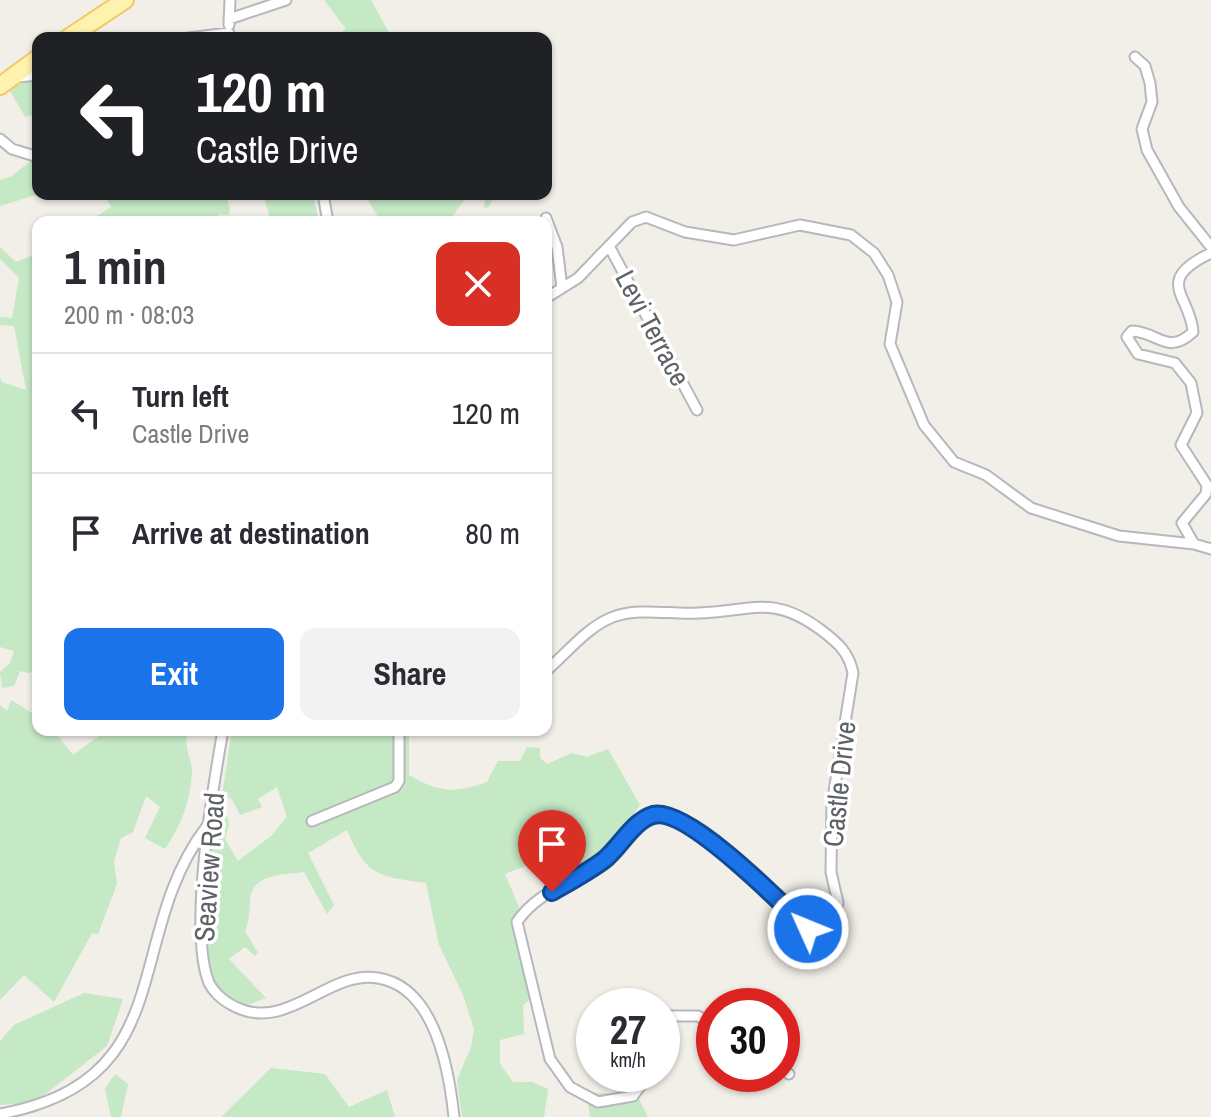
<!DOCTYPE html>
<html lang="en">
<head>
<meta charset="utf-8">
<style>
	:root { --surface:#fff; --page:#f2f2f3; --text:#2b2b33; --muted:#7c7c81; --line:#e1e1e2; --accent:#1a73e8 }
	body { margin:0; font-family:"Archivo Narrow",sans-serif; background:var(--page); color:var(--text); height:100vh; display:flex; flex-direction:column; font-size:30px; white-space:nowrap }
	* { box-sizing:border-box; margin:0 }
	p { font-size:26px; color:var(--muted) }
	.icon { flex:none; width:44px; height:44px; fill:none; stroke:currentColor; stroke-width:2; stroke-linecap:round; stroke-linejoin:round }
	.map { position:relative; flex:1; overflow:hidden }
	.panel { position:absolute; left:32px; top:216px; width:520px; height:520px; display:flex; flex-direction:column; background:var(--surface); border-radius:16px; box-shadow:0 2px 6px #0004 }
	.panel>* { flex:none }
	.guide { position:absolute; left:32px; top:32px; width:520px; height:168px; border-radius:16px; box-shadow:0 2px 6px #0004; background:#202124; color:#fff; overflow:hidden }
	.speed { position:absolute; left:576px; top:988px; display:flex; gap:16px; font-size:40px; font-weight:700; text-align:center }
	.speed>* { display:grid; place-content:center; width:104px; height:104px; border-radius:50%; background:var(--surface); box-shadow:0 2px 6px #0004; line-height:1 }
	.speed small { font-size:20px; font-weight:400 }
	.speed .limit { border:12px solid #d22; background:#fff; color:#111 }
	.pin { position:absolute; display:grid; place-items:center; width:68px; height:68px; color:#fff; margin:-82px -34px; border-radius:50% 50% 50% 0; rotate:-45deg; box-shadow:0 0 8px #0007 }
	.pin .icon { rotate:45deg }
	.me { position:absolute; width:88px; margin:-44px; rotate:314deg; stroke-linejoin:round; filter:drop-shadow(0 0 6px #0008) }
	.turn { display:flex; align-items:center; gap:28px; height:168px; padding:0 32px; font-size:36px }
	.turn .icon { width:104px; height:104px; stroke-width:2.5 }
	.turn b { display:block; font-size:56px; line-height:68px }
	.round { display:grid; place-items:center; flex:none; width:84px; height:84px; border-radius:16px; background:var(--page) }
	.overview { display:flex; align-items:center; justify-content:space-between; height:136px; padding:0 32px }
	h1 { font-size:48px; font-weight:700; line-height:60px }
	.action { display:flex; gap:16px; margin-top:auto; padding:16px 32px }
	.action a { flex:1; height:92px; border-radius:16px; background:var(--accent); color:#fff; font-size:32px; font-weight:700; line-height:92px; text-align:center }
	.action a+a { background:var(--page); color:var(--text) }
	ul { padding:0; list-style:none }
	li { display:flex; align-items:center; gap:24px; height:120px; padding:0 32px; border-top:2px solid var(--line) }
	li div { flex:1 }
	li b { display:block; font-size:30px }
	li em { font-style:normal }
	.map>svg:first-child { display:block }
	.green { fill:#c5e8c5 }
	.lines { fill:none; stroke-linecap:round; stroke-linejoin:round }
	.street-casing { stroke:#b5b8bc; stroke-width:13 }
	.primary-casing { stroke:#f2c960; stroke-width:20 }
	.street { stroke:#fff; stroke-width:9 }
	.primary { stroke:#fff2af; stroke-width:16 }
	.route-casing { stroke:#114b97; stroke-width:20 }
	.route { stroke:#1a73e8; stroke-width:14 }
	.labels { text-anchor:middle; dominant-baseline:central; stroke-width:7; stroke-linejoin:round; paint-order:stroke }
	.street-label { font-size:28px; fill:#5f6368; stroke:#fff }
</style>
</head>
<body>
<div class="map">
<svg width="1211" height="1117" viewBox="0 0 1211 1117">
	<rect width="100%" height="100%" fill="#f1efe8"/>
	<path class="green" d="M 324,0 L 371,0 L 392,38 L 333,38 L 346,29 Z
		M 38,79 L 38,114 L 25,117 L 10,91 L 14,85 Z
		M 38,155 L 39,194 L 0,206 L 0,180 L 12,176 Z
		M 103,194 L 225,194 L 230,208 L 229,215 L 220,214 L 212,222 L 71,222 L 91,220 L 111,207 Z
		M 263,194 L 313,194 L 319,222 L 279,222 L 270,218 Z
		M 367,194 L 495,194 L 489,207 L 484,208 L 485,200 L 477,195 L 466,198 L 448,222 L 379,222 C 378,211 368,206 367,194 Z
		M 0,247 L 16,262 L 38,253 L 38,669 L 29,673 L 20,671 L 14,686 L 2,688 L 0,672 L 10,663 L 14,651 L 0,647 L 0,377 L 2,382 L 26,390 L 14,326 L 0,325 L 0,317 L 12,318 L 19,278 L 0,259 Z
		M 11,700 L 32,713 L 38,709 L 38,730 L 53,730 L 73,755 L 107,730 L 187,730 C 184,751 192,758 192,773 C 190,802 181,825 165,849 L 145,838 L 160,807 L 146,796 L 133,832 L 121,838 L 114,861 L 117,884 L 98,934 L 92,933 L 54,1002 L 24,975 L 0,1000 L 0,705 L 7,711 Z
		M 232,730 L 393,730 L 393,769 L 403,771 L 403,730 L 409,730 L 409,775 C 438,792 454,794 487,782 L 498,761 L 520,761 L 527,747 L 540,748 L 540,758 L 547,764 L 572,753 L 587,757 L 608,749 L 640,805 C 613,842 596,861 557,885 L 552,862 L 536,862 L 505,874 L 519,907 L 512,922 L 533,997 L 523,1005 L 524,1034 L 500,1040 L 500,1064 L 513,1082 L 532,1082 L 548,1089 L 544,1117 L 462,1117 L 457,1080 L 471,1047 L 474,1029 L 463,995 L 439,945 L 426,883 C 378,876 367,877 347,830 L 308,853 L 334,905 L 327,914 L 304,872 C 284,875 253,873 250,899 C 249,911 250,919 245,931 L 258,953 L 255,956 L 245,947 L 229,959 L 266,998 L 247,1005 L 218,992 L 206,962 L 208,833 L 212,804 L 225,810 L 229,824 L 225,839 L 238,861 L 271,836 L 287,817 L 277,787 L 258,799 L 262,807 L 240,815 L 232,799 L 222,796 Z
		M 84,993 L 123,999 L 107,1046 L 34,1103 L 0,1105 L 0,1041 L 14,1025 Z
		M 271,1068 L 325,1074 L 349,1107 L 387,1090 L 395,1117 L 221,1117 Z
		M 115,1074 L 128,1084 L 121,1117 L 111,1117 L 105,1089 Z
		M 633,1087 L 648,1117 L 590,1117 L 588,1104 L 571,1091 L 617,1094 Z"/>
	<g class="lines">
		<defs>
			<path id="street" d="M 229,19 L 286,0
				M 229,25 L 230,0
				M 188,38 L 229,33
				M 1135,57 L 1145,66 L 1150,83 L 1152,102 L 1142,129 L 1147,150 L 1179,207 L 1211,247
				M 17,77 L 38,75
				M 0,139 L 12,149 L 38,157
				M 323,194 L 328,222
				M 546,218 L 557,247 L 562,288
				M 609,246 L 697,410
				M 546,298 L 578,278 L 632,222 L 646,217 L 685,232 L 734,240 L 800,225 L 851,235 L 874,253 L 888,275 L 897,302 L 890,344 L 924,425 L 954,462 L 986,475 L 1031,508 L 1119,536 L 1194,544 L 1211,549
				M 1194,544 L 1182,523 L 1206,494 L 1207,485 L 1181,445 L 1197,413 L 1191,383 L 1175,363 L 1138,354 L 1127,337 L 1132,331 C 1159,332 1167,356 1193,332 C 1191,296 1152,281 1211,253
				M 546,671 C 566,654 588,626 613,617 C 639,607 671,615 699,613 C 752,611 773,594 821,630 C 837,642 849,652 853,673 L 832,804 L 831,872 L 838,903 L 829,921 L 808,929 C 783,904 691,812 657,814 C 635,815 618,850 601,862 C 573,881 535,894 517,922 L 550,1059 L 570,1087 L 598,1102 L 633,1096 L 649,1074
				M 223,730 C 213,787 188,931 209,983 C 213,991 222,1000 230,1004 C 285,1037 327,969 378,978 C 435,987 449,1069 454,1117
				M 312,821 L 395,787 L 399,781 L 399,730
				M 662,1022 L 669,1016 L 698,1016 L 714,1026
				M 782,1069 L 789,1074
				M 0,1114 C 183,1080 121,939 207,826"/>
			<path id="primary" d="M 68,38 L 125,0
				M 0,86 L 38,58"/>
		</defs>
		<use href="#street" class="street-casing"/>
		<use href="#primary" class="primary-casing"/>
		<use href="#street" class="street"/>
		<use href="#primary" class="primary"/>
	</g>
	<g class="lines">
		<defs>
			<path id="route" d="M 552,892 C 569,882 588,872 604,860 C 620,847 633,821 653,815 C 687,806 783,905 808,929"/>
		</defs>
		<use href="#route" class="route-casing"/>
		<use href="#route" class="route"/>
	</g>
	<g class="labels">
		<g class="street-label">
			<text transform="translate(653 328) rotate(62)">Levi Terrace</text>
			<text transform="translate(839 784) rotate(-84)">Castle Drive</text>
			<text transform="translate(209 867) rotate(-86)">Seaview Road</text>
		</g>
	</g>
</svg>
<div class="speed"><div>27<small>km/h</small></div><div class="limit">30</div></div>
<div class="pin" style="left:552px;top:892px;background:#d93025"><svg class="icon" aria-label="arrive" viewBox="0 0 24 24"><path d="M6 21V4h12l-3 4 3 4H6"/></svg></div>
<svg class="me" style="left:808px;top:929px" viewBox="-20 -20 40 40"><circle r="17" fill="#1a73e8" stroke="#fff" stroke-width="3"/><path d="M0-11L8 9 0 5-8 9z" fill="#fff"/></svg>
<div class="guide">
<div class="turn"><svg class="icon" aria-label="left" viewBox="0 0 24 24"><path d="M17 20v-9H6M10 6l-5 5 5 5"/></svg><div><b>120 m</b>Castle Drive</div></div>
</div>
<section class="panel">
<div class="overview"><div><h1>1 min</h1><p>200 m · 08:03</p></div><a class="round" style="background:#d93025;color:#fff"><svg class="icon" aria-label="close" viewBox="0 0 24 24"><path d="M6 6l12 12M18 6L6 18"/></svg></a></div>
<ul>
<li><svg class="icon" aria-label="left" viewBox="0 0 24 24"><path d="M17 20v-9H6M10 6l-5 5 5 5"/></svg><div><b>Turn left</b><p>Castle Drive</p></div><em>120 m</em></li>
<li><svg class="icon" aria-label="arrive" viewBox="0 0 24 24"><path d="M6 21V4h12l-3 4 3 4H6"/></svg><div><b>Arrive at destination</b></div><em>80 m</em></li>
</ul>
<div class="action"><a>Exit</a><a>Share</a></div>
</section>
</div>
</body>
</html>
